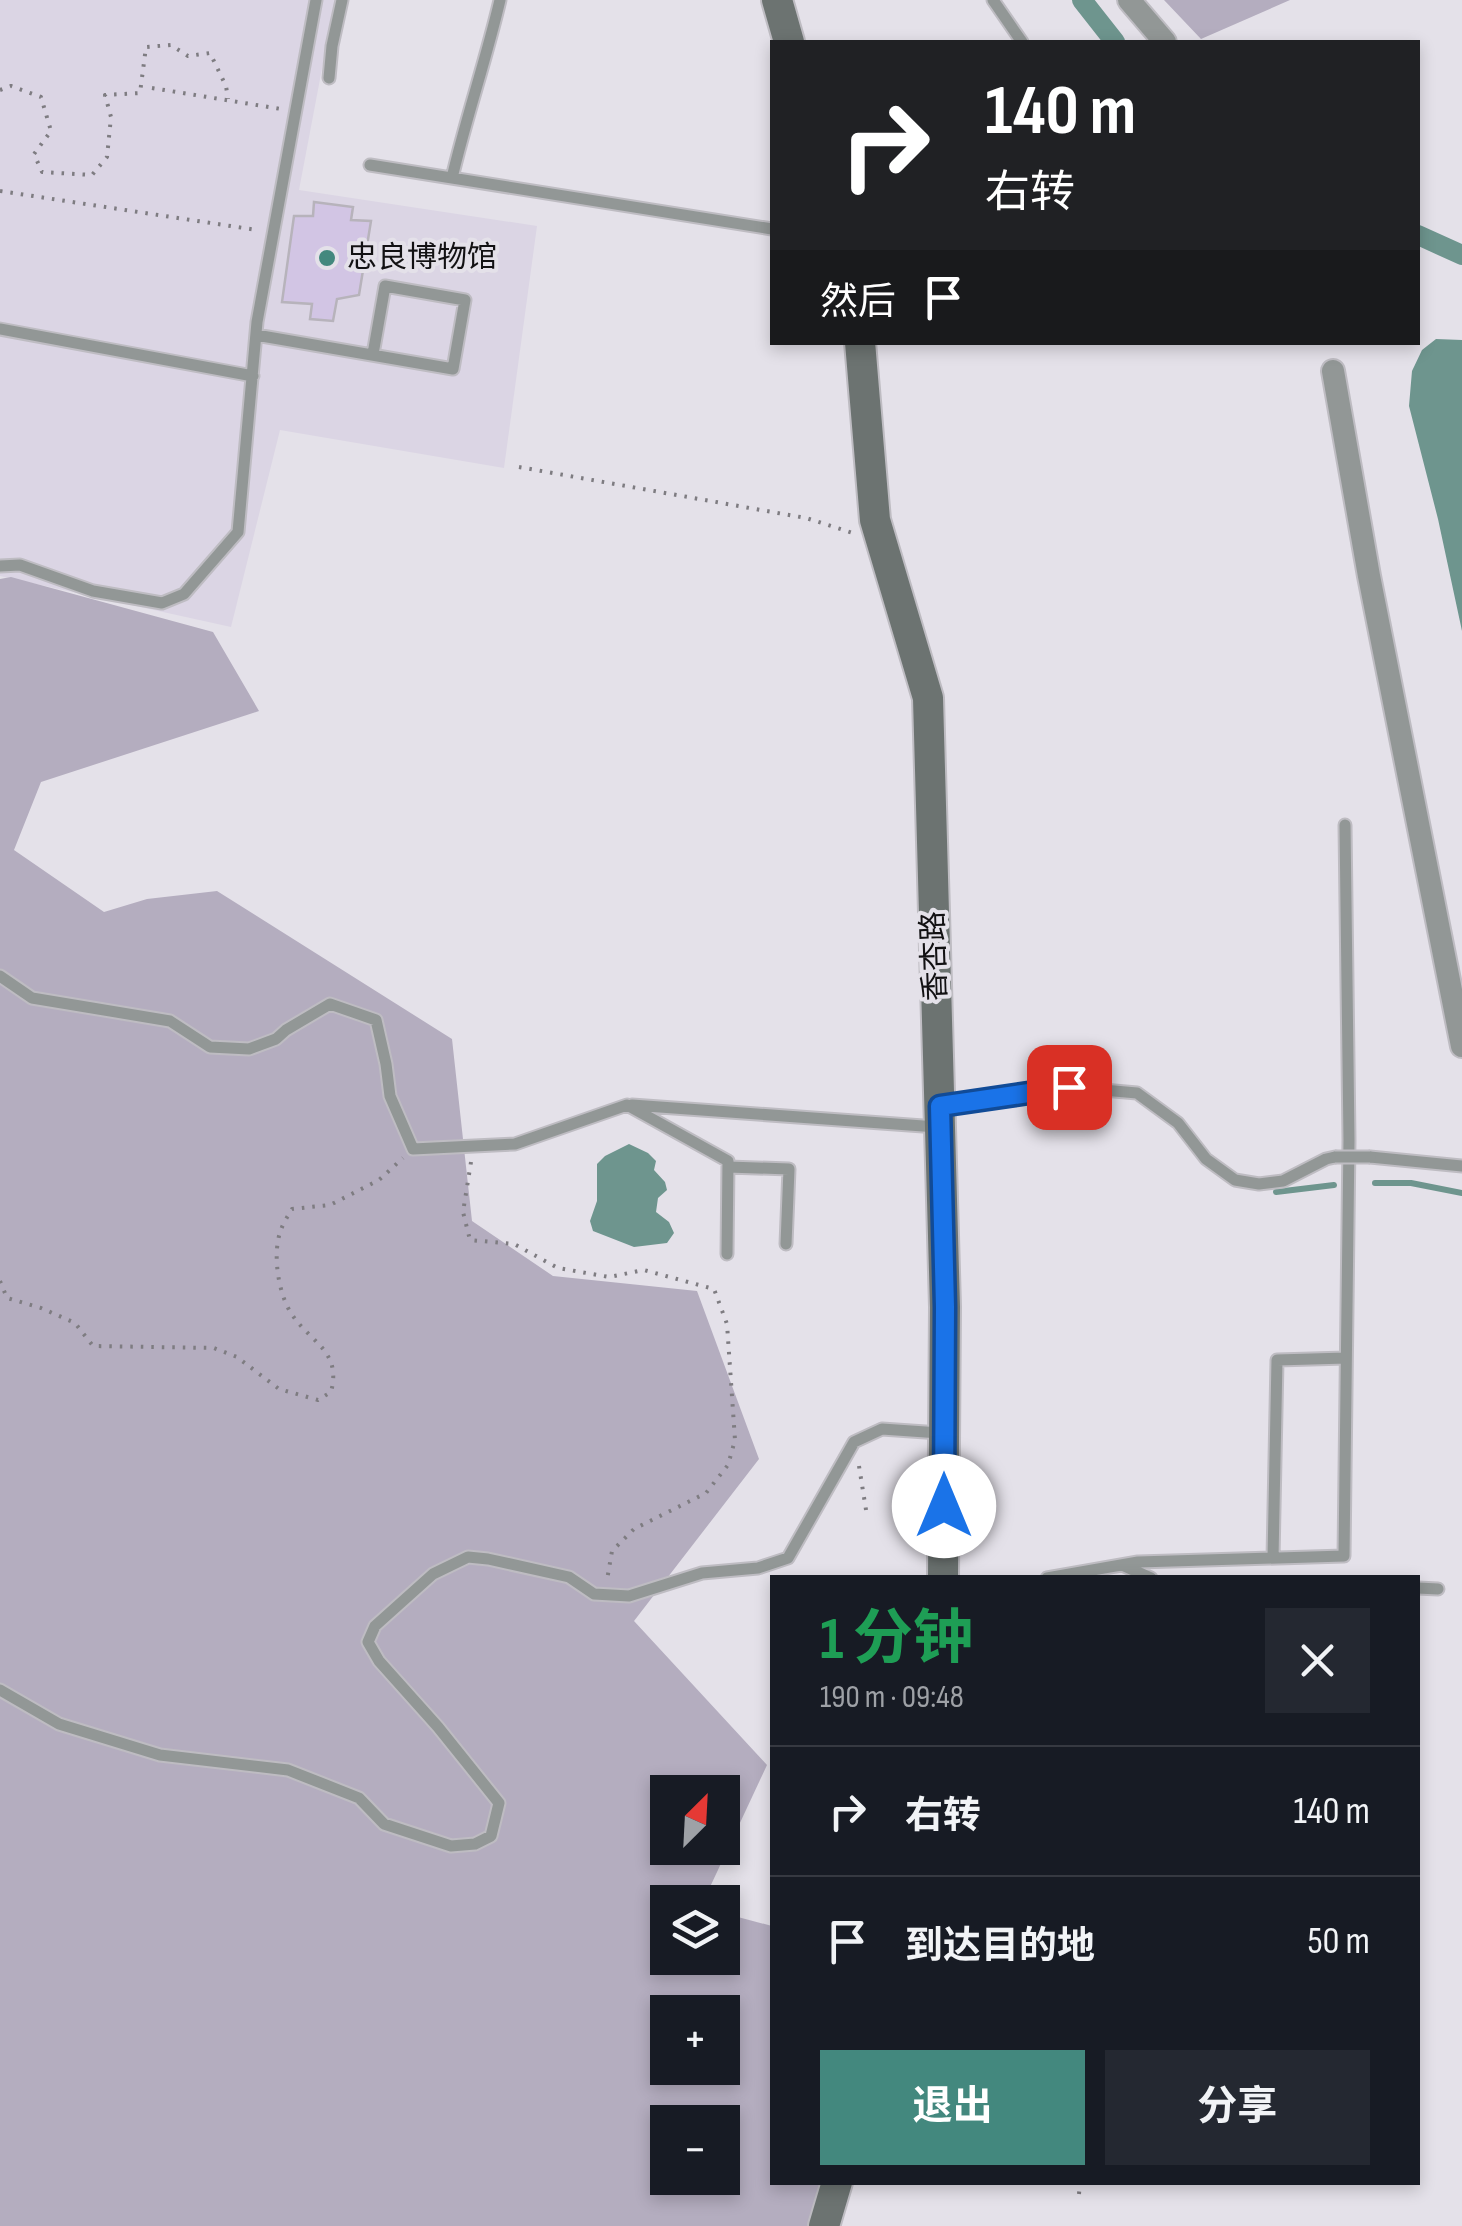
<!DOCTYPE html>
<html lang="zh">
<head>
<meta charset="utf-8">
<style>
	:root { --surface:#171b24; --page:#242831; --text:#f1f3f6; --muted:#9ea1a6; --line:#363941; --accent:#43887e }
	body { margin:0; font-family:"Sofia Sans Condensed","Noto Sans SC",sans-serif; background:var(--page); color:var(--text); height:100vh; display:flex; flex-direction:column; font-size:38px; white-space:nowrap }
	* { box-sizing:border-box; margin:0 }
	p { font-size:32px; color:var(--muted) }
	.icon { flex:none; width:55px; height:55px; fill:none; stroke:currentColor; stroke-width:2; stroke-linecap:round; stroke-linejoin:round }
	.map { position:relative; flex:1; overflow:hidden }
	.drawer { position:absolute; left:770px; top:1575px; width:650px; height:610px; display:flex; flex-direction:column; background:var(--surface); border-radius:0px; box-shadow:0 5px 15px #0003 }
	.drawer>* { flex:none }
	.top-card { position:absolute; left:770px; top:40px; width:650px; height:305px; border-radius:0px; box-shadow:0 5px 15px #0003; background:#202124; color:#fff; overflow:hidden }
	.needle { width:65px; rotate:24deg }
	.buttons { position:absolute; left:650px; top:1775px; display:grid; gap:20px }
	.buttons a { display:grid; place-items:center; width:90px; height:90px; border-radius:0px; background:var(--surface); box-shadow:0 5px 15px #0003; font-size:50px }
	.pin { position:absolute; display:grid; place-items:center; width:85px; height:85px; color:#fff; margin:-42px; border-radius:20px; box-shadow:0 5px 15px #0006 }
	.me { position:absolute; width:110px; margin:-55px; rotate:0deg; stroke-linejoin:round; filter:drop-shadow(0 0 8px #0008) }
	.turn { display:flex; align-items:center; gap:35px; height:210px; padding:0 50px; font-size:45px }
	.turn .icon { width:130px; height:130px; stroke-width:2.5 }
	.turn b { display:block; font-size:70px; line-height:85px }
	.then { display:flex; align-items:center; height:95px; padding:0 50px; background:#0003; gap:20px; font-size:38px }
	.round { display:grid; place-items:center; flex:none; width:105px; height:105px; border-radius:0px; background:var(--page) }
	.overview { display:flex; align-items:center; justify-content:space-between; height:170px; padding:0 50px }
	h1 { font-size:60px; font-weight:700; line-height:75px; color:#1e9e55 }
	.button { display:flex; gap:20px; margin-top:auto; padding:20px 50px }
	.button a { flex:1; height:115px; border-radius:0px; background:var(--accent); color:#fff; font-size:40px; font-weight:700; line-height:115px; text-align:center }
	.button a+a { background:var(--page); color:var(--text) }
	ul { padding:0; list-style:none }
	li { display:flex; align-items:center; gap:30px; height:130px; padding:0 50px; border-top:2px solid var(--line) }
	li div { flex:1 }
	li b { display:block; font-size:38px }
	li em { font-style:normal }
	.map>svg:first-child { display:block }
	.built { fill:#dbd5e4 }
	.green { fill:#b4adbf; fill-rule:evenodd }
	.water { fill:#6e958e }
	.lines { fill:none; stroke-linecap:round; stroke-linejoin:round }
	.stream { stroke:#6e958e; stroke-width:6 }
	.canal { stroke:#6e958e; stroke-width:20 }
	.building { fill:#d2c5e4; stroke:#b7b3bb; stroke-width:2.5 }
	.lane-casing { stroke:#bebcc2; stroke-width:15 }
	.street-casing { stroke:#bebcc2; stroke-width:26 }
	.secondary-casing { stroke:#bebcc2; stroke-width:34 }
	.path { stroke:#7e7c81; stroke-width:4; stroke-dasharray:2.5 8; stroke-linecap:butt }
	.lane { stroke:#929796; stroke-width:11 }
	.street { stroke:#929796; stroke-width:22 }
	.secondary { stroke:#6c7371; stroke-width:30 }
	.lane-bridge-casing { stroke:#bebcc2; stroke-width:15; stroke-linecap:butt }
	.lane-bridge { stroke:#929796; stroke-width:11 }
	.route-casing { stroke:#114b97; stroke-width:25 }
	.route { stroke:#1a73e8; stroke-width:18 }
	.poi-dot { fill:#43887e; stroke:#e4e1e9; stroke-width:4 }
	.labels { text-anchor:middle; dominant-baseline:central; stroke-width:8; stroke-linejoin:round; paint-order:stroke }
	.poi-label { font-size:30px; fill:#121113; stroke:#e4e1e9; text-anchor:start }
	.street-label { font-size:30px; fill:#121113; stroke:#e4e1e9 }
</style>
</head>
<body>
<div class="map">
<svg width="1462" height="2226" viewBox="0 0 1462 2226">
	<rect width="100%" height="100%" fill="#e4e1e9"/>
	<path class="built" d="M 0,0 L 335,0 L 299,190 L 537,226 L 504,468 L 280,430 L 231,627 L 0,576 Z"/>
	<path class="green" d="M 1164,0 L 1290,0 L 1201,39 Z
		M 11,577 L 213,632 L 259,711 L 41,782 L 14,850 L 104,912 L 147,899 L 217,891 L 452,1039 L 472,1221 L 553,1276 L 697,1291 L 759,1459 L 634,1621 L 767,1765 L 703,1902 L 668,1902 L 668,1958 L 722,1958 L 723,1913 L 772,1926 L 772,2182 L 822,2183 L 813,2226 L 0,2226 L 0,579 ZM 668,1792 L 722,1792 L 722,1848 L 668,1848 ZM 668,2012 L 722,2012 L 722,2068 L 668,2068 ZM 668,2122 L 722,2122 L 722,2178 L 668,2178 Z"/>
	<path class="water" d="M 1436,339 L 1462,340 L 1462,631 L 1438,519 L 1409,406 L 1412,371 L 1422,350 Z
		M 629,1144 L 648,1153 L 656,1161 L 654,1170 L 665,1182 L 667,1190 L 658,1198 L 656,1212 L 669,1222 L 674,1233 L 667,1243 L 634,1247 L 593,1231 L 590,1221 L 597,1201 L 597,1164 L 605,1156 Z"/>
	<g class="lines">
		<path class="stream" d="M 1375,1183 L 1411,1183 L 1462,1193
			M 1276,1192 L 1334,1185"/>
		<path class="canal" d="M 1082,0 L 1115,42
			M 1418,235 L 1462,255"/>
	</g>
	<path class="building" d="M 314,202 L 353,207 L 351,220 L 371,221 L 359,295 L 337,299 L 333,321 L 310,319 L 312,304 L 282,302 L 294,216 L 313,216 Z"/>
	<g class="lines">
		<defs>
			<path id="lane" d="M 993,0 L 1022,42
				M 329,78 L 332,46 L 342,0
				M 370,165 L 772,229
				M 452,178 C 466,118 486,60 500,0
				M 0,329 L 253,376
				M 256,335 L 453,369 L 465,300 L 385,286 L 373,354
				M 0,566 L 20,565 L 93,591 L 162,603 L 184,594 L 238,532 L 257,322 L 316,0
				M 0,976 L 32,998 L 170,1021 L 210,1047 L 249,1049 L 276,1039 L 286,1030 L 330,1004 L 376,1020 L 386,1064 L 390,1096 L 413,1149 L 515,1144 L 627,1105 L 728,1161 L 727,1254
				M 632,1105 L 937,1127
				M 941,1106 L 1069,1087 L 1137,1093 L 1178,1123 L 1206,1159 L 1235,1180 L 1259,1184 L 1283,1181 L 1326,1159 L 1335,1157
				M 1370,1157 L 1462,1166
				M 728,1167 L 789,1169 L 786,1244
				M 1273,1558 L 1277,1360 L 1346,1358
				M 1122,1565 L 1151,1578
				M 1047,1578 L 1138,1562 L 1344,1556 L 1349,1140 L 1345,825
				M 1418,1588 L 1438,1589
				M 0,1690 L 59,1724 L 160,1755 L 288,1770 L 359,1798 L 384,1824 L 451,1846 L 475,1844 L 491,1836 L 499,1803 L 438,1727 L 379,1661 L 368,1642 L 375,1626 L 433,1574 L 468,1557 L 488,1559 L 569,1577 L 594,1594 L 629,1596 L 702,1573 L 758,1568 L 788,1558 L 854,1442 L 882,1429 L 940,1433"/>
			<path id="street" d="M 1129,0 L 1165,42
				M 1333,371 L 1369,576 L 1462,1046"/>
			<path id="secondary" d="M 777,0 L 789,42
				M 860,342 L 875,520 L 928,698 L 945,1307 L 943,1578
				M 824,2226 L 837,2182"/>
		</defs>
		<use href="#lane" class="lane-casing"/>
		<use href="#street" class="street-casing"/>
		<use href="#secondary" class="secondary-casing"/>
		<path class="path" d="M 152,88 L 281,109
			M 0,90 L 11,86 L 41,97 L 51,131 L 34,154 L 42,172 L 92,175 L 107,157 L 111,117 L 105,95 L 140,93 L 146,47 L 171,45 L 188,56 L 210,53 L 226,86 L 228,99
			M 0,191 L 257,230
			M 519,467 L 806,518 L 853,533
			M 471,1162 L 463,1212 L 470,1240 L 514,1244 L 558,1268 L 609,1277 L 644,1270 L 714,1289 L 727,1324 L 735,1440 L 728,1465 L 706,1493 L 634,1529 L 612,1551 L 607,1580
			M 0,1281 L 7,1298 L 41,1308 L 75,1323 L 93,1346 L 214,1348 L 237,1357 L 279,1389 L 318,1400 L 331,1392 C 342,1350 310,1343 291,1313 C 278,1293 272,1252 281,1230 C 283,1223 288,1216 292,1209 L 330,1205 L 379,1180 L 403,1158
			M 859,1466 L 867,1516
			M 1079,2194 L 1080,2182"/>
		<use href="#lane" class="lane"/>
		<use href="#street" class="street"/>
		<use href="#secondary" class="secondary"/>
		<defs>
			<path id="lane-bridge" d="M 1335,1157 L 1370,1157"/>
		</defs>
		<use href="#lane-bridge" class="lane-bridge-casing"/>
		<use href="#lane-bridge" class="lane-bridge"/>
	</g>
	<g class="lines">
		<defs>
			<path id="route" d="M 944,1506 L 945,1307 L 940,1106 L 1069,1087"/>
		</defs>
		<use href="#route" class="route-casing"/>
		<use href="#route" class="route"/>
	</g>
	<circle class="poi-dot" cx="327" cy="258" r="10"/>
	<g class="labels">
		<g class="poi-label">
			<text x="347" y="258">忠良博物馆</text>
		</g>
		<g class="street-label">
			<text transform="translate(935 956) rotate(-92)">香杏路</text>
		</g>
	</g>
</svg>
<div class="buttons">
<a><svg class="needle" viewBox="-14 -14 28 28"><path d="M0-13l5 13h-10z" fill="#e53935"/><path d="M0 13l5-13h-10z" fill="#9ea1a6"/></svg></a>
<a><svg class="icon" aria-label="layers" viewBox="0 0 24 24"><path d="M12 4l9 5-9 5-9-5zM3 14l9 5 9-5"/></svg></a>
<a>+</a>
<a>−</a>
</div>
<div class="pin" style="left:1069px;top:1087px;background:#d93025"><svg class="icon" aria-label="arrive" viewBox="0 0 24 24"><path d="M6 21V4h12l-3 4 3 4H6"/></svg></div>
<svg class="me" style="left:944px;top:1506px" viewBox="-20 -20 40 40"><circle r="19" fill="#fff"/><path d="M0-13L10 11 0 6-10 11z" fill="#1a73e8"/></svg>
<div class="top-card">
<div class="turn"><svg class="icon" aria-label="right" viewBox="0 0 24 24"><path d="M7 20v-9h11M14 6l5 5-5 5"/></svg><div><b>140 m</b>右转</div></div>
<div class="then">然后<svg class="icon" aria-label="arrive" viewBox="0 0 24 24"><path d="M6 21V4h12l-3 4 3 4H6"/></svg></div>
</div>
<section class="drawer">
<div class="overview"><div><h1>1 分钟</h1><p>190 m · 09:48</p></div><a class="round"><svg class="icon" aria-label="close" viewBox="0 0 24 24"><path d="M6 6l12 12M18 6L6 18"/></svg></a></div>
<ul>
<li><svg class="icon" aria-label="right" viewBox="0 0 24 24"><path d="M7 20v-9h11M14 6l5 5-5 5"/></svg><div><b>右转</b></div><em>140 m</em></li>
<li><svg class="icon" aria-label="arrive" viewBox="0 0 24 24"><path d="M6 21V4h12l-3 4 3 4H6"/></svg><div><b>到达目的地</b></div><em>50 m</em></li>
</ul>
<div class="button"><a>退出</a><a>分享</a></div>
</section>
</div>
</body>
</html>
